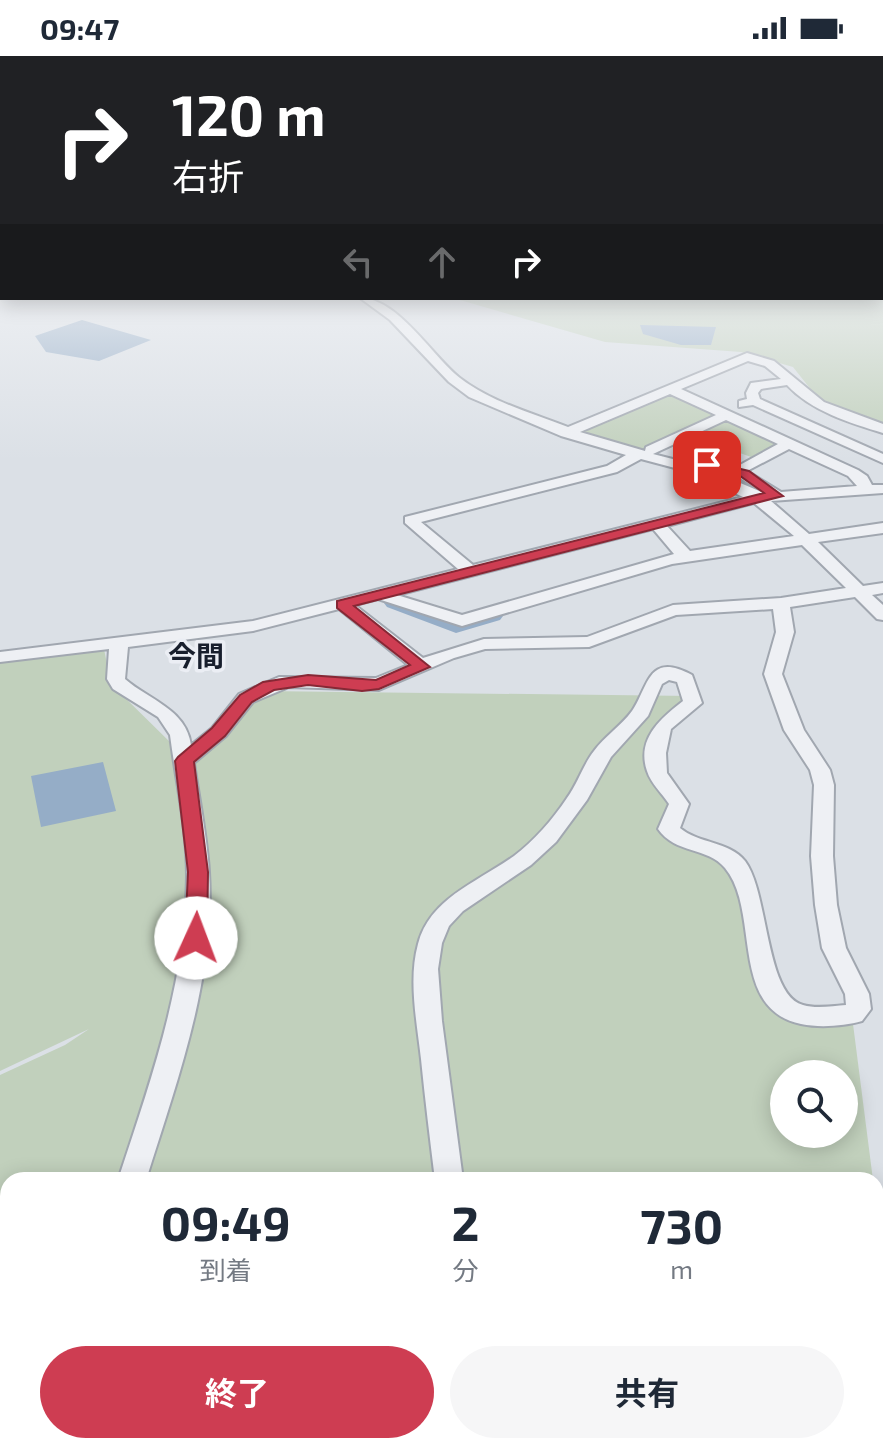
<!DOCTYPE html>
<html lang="ja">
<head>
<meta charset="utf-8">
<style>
	:root { --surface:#fff; --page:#f6f6f7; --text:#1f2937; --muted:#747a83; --accent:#ce3d52 }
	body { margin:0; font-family:"Exo 2","Noto Sans JP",sans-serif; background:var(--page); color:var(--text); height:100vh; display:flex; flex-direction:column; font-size:30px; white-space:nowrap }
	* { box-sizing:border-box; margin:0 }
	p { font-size:26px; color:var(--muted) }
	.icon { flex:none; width:44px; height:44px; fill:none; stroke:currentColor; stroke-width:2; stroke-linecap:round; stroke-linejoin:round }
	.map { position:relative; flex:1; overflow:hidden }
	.sheet { position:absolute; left:0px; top:1116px; width:884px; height:282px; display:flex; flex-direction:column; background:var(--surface); border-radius:24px 24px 0 0; box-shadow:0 4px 20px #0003 }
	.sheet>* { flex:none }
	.hud { position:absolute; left:0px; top:0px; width:884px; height:244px; box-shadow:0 4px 20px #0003; background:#202124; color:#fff; overflow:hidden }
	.buttons { position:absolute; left:770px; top:1004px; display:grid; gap:16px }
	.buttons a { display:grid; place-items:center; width:88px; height:88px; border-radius:50%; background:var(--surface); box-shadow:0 4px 20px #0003; font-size:40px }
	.pin { position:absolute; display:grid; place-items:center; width:68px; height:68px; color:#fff; margin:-34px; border-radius:16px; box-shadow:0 4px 12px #0006 }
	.me { position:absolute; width:88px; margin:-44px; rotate:2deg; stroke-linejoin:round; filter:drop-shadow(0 0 6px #0008) }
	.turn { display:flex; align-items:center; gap:28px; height:168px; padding:0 40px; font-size:36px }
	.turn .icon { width:104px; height:104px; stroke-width:2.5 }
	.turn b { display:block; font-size:56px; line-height:68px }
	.lanes { display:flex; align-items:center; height:76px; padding:0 40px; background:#0003; justify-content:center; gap:40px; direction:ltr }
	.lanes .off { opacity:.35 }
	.eta { display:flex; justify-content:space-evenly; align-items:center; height:136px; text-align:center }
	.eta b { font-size:48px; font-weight:700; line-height:56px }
	.cta { display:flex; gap:16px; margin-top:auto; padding:16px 40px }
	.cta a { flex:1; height:92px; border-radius:48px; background:var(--accent); color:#fff; font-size:32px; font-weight:700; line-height:92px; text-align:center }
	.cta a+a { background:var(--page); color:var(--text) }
	.status { display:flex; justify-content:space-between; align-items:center; height:56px; padding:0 40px; background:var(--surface); direction:ltr }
	.status svg { height:22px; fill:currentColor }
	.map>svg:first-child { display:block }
	.green { fill:#c1d0bc; fill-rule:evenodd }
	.water { fill:#95adc7 }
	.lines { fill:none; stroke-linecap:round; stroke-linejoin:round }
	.river { fill:#95adc7; fill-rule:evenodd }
	.minor-tunnel { stroke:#b7bcc4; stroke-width:30; stroke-dasharray:30 15; stroke-linecap:butt }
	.minor-casing { stroke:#a1a7b0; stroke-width:4 }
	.minor { fill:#eef0f4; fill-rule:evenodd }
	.route { fill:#ce3d52; stroke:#862835; stroke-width:2 }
	.labels { text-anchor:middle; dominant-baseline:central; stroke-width:7; stroke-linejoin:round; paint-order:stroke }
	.neighbourhood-label { font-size:28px; font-weight:bold; fill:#181f2d; stroke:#ebeef4 }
</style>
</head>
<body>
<div class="status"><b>09:47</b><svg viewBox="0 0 49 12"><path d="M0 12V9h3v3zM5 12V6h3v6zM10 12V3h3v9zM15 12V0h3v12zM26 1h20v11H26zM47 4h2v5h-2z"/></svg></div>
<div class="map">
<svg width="883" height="1397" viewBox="0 0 883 1397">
	<rect width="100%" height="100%" fill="#dbe0e6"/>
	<path class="green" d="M 883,210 L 883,369 L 820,345 L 793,311 L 741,296 L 605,286 L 453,242 L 882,242 Z
		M 668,336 L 721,360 L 646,394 L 577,374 Z
		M 726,364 L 780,387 L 751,401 L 693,380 Z
		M 104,593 L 111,628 L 174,690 L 195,879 L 211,820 L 192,710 L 214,680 L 262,635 L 692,640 L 662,671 L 669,773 L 724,799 L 785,953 L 853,968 L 873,1124 L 8,1124 L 8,1390 L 876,1390 L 876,1173 L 883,1276 L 883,1397 L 0,1397 L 0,1019 L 65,989 L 89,973 L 0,1015 L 0,604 ZM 784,1018 L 844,1018 L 844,1078 L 784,1078 Z"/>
	<path class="water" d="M 82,264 L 151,284 L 99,305 L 46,296 L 35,280 Z
		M 640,269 L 716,271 L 711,289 L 681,289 L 643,278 Z
		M 103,706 L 116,755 L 41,771 L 31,720 Z"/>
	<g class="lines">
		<path class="river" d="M 394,541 L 457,564 L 493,554 L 503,560 L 500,564 L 456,577 L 387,551 L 384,547 Z"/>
		<path class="minor-tunnel" d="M 0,1253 L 8,1251"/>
		<defs>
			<path id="minor" d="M 0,212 L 2,212 L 2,220 L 0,220 Z
				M 360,242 C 398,242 432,300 460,322 C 491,346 532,357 568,371 L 747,297 L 774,305 L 824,346 L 883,368 L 883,377 C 850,367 811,355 787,329 L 761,333 L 758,337 L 760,343 L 883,398 L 883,407 L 753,349 L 739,351 L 739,345 L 747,343 L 746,337 L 751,327 L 781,323 L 765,310 L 748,305 L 681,333 L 858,414 L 867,420 L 872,429 L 883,429 L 883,437 L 771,445 L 809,478 L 883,467 L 883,477 L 818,486 L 863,530 L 883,527 L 883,537 L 872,539 L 883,549 L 883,564 L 877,563 L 855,541 L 790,551 L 794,576 L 782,618 L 804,674 L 830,714 L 834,729 L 833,800 L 837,849 L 846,892 L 869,938 L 871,953 L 862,965 C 844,970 820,972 801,968 C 728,953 761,855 725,812 C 708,791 675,798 658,773 L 669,748 C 662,737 651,728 647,715 C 636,683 661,662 683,645 L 677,626 L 669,624 L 662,628 L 648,660 L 611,701 L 587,744 L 556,786 L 531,809 L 463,855 L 449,870 L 442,887 L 438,913 L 442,965 L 463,1124 L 435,1124 C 430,1084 425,1043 421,1003 C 417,967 408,924 418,888 C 430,842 478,826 514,800 C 534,785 553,763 567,742 C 578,727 583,709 594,695 C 605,680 621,670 632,655 C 649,630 648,595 692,619 L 702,647 L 671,673 L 666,697 L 667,717 L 689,748 L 680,772 C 699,788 729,785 745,805 C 769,837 765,939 803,949 C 816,953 833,950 846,949 L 845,938 L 822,892 L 815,849 L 811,800 L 814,729 L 810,714 L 784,674 L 764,618 L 776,576 L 773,553 L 676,559 L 589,591 L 485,593 L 454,602 L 379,634 L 289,631 L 253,646 L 226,680 L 194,707 C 199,743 207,780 209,816 C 216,921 177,1025 146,1124 L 118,1124 C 151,1024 186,926 187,820 C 187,774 176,725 170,679 L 158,661 L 113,633 L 107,623 L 109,593 L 0,606 L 0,596 L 253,565 L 458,513 L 405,467 L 405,461 L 607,410 L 626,399 L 561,380 L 469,341 L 449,326 L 390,264 ZM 670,338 L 716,359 L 646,391 L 645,395 L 580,376 ZM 726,364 L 778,388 L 729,415 L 764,437 L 700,410 L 653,398 ZM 789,393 L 848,420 L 857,430 L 781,436 L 747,415 ZM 641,403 L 690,416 L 743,441 L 473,509 L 421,466 L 617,416 ZM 754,447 L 794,480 L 690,495 L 667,470 ZM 653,473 L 674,498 L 462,559 L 397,539 ZM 802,489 L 846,532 L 781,542 L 673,549 L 587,581 L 484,583 L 423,602 L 355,549 L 378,543 L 462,570 L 672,508 ZM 339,553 L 408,609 L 376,622 L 279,621 L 239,638 L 212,672 L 191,689 C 186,653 149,644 125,623 L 128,591 L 253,575 Z
				M 450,1390 L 484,1390 L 481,1397 L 447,1397 Z"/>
		</defs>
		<use href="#minor" class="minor-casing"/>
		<use href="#minor" class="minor"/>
	</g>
	<linearGradient id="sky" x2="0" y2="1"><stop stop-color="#87b1db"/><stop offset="0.52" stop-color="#eff1f4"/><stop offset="1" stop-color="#eff1f4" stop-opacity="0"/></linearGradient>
	<rect width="883" height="405" fill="url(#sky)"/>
	<path class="route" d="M 707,405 L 749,415 L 783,440 L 354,550 L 430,611 L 379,633 L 362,635 L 308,629 L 274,634 L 252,646 L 225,680 L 194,706 L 208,816 L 207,882 L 203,888 L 188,888 L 185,882 L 188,816 L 175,705 L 178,701 L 212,672 L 240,639 L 263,626 L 308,619 L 376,624 L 410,609 L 337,552 L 337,545 L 764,437 L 740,420 L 702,412 L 700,409 Z"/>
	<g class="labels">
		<g class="neighbourhood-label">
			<text x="196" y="599">今間</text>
		</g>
	</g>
</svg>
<div class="buttons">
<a><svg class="icon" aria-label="search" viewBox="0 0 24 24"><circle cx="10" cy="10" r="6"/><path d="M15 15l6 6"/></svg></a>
</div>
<div class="pin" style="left:707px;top:409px;background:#d93025"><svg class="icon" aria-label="arrive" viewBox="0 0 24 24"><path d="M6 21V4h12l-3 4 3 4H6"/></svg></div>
<svg class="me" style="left:196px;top:882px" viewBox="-20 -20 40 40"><circle r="19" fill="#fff"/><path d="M0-13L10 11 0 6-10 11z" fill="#ce3d52"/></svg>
<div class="hud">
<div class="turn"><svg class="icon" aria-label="right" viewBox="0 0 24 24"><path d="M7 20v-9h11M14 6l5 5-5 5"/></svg><div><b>120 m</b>右折</div></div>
<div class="lanes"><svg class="icon off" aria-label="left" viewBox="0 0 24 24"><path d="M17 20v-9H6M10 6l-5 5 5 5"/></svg><svg class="icon off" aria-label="ahead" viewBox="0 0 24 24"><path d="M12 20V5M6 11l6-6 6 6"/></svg><svg class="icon" aria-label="right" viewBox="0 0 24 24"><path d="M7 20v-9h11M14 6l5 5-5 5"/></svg></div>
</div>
<section class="sheet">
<div class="eta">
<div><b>09:49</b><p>到着</p></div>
<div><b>2</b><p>分</p></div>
<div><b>730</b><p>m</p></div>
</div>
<div class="cta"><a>終了</a><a>共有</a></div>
</section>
</div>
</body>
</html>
